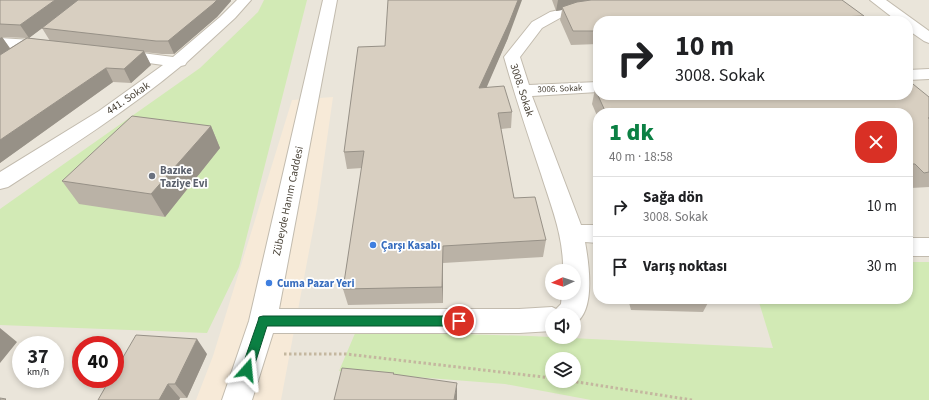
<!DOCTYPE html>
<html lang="tr">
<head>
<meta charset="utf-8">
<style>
	:root { --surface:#fff; --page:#f2f2f2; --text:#202124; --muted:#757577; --line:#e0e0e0; --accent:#0b8043 }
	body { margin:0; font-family:"Source Sans 3",sans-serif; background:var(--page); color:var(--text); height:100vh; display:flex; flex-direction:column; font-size:15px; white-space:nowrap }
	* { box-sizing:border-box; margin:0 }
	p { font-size:13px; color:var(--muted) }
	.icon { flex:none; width:22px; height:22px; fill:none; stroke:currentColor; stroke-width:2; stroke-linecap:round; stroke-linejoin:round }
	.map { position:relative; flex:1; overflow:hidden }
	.details { position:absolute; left:593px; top:108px; width:320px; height:196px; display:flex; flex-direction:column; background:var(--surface); border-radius:16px; box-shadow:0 2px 6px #0003 }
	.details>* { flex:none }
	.banner { position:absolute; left:593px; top:16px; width:320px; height:84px; border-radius:16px; box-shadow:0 2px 6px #0003; background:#fff; color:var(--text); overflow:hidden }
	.needle { width:26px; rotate:267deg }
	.buttons { position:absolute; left:545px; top:264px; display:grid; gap:8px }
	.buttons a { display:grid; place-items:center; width:36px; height:36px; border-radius:50%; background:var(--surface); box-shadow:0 2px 6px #0003; font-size:20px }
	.speed { position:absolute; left:12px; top:336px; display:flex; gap:8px; font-size:20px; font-weight:700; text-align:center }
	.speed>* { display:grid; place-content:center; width:52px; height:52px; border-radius:50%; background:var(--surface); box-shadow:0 2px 6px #0003; line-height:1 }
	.speed small { font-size:10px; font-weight:400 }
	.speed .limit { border:6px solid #d22; background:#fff; color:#111 }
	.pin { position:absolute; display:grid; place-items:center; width:34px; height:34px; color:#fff; margin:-17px; border:2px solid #fff; border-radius:50%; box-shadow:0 1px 4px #0007 }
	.me { position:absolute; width:44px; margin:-22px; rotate:18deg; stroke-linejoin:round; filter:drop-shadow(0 0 3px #0008) }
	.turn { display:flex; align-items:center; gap:14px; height:84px; padding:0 16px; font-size:18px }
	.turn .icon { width:52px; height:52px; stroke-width:2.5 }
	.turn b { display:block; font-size:28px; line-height:34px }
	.round { display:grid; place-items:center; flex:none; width:42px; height:42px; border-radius:16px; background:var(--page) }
	.summary { display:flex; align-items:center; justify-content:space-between; height:68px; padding:0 16px }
	h1 { font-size:24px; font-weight:800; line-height:30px; color:var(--accent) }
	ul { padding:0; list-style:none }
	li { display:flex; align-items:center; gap:12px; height:60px; padding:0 16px; border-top:1px solid var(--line) }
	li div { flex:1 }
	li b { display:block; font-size:15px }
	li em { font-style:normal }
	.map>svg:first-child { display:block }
	.residential { fill:#eae5da; fill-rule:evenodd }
	.commercial { fill:#f7ead8 }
	.green { fill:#d2eab5; fill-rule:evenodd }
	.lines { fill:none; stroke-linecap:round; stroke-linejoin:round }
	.minor-casing { stroke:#c2bbae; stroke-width:2 }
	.path { stroke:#c4b79f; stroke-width:3; stroke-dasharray:2.5 2.5; stroke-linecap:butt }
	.minor { fill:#fff; fill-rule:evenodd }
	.wall { fill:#bab2a6; fill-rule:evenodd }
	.shaded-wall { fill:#979187 }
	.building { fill:#d8cfc1; stroke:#979187 }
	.route { fill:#0b8043; stroke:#07532c }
	.worship-dot { fill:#6b7280; stroke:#fff; stroke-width:1.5 }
	.shop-dot { fill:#3f7fe0; stroke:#fff; stroke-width:1.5 }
	.labels { text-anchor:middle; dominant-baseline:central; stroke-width:3.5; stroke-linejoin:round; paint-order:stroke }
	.far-street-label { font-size:9px; fill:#4b4439; stroke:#fff }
	.street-label { font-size:11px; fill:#4b4439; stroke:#fff }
	.worship-label { font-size:11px; font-weight:bold; fill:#5b616d; stroke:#fff; text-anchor:start }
	.shop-label { font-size:11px; font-weight:bold; fill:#366cbe; stroke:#fff; text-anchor:start }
</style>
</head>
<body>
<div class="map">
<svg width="929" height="400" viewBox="0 0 929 400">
	<rect width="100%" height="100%" fill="#f6f3ec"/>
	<path class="residential" d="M 0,0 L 929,0 L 929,400 L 0,400 ZM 598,21 L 908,21 L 908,95 L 598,95 ZM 598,113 L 908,113 L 908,299 L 598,299 ZM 552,271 L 574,271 L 574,293 L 552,293 ZM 552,315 L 574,315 L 574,337 L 552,337 ZM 21,345 L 55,345 L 55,379 L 21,379 ZM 81,345 L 115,345 L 115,379 L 81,379 ZM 552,359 L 574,359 L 574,381 L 552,381 Z"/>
	<path class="commercial" d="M 333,97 L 317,209 L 281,400 L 196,400 L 213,356 L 292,100 Z"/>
	<path class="green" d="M 264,0 L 307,0 L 239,267 L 207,333 L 0,325 L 0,209 L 200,68 L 258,12 Z
		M 908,262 L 929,262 L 929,400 L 591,400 L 505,384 L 339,371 L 356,331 L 530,336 L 773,348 L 758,299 L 908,299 ZM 552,359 L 574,359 L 574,381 L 552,381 Z"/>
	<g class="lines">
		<defs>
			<path id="minor" d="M 237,0 L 251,0 L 235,18 L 187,62 L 185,65 L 181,66 C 127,111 67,149 8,187 L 0,189 L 0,172 L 99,111 L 163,65 L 113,58 L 111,55 L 113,52 L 119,50 L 173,57 L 220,17 Z
				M 323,0 L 337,0 L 279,309 L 519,309 L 552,307 L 556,309 L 561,304 L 562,293 L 574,293 L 574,271 L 563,271 C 564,237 551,206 541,174 C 528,135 515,96 504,57 L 532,22 L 550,12 L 590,3 L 595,4 L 597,7 L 595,10 L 560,18 L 542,28 L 520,57 L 529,85 L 598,82 L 598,92 L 532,96 L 581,225 L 598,225 L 598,243 L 585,242 C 589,264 596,312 574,324 L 574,315 L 552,315 L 552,331 L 519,333 L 273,333 L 252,400 L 222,400 L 249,321 Z
				M 870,0 L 886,0 L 929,31 L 929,43 L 924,41 L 908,30 L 908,21 L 897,21 Z
				M 0,38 L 47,41 L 52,43 L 55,46 L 52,49 L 47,51 L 0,48 Z
				M 929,69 L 929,79 L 908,80 L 908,70 Z
				M 908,238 L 929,238 L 929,256 L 908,256 Z"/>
		</defs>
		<use href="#minor" class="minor-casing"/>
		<path class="path" d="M 284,354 L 346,354 L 552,378
			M 571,381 L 692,400"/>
		<use href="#minor" class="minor"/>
	</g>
	<path class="wall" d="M 0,0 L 231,0 L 231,1 L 217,17 L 174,54 L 162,54 L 144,52 L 151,65 L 131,83 L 113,82 L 0,163 ZM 42,28 L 50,41 L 29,38 ZM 2,37 L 26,38 L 10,48 Z
		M 552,0 L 842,0 L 864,16 L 861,21 L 598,21 L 598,44 L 571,45 L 560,20 L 562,10 L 556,11 Z
		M 508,38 L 486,87 L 512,112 L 511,128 L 501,129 L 514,198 L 546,240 L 543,257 L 443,263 L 443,303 L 348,305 L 343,289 L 362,168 L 347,169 L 344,152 L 385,46 Z
		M 595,89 L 929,97 L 929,187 L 911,188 L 908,185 L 908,113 L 598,113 L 598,118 L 592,104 Z
		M 211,126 L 220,148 L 165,217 L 79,204 L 62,181 Z
		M 628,299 L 710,299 L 703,312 L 631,310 Z
		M 207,354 L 187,398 L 180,398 L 179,400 L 98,400 Z"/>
	<path class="shaded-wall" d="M 55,0 L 80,0 L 29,38 L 20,25 Z
		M 217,0 L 231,0 L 231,1 L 217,17 L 174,54 L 168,41 Z
		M 518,0 L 522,0 L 508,38 L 479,105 L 479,88 Z
		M 558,0 L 612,0 L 562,7 L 562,10 L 556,11 Z
		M 2,37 L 11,50 L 0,58 L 0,38 Z
		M 144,51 L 151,65 L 131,83 L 124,69 Z
		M 106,68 L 113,82 L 0,163 L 0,140 Z
		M 211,126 L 220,148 L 165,217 L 151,194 Z
		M 443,246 L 443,303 L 442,287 Z
		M 0,328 L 17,342 L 0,363 Z
		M 197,339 L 207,354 L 187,398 L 175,384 Z
		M 457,383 L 457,400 L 454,400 Z
		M 168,384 L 180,398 L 179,400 L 159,400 Z"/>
	<path class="building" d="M 0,0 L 55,0 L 20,25 L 0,24 Z
		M 78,0 L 217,0 L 213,4 L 168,41 L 156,41 L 42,28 Z
		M 388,0 L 518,0 L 509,23 L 479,88 L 504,86 L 512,112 L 498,113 L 514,198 L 535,197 L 546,240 L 443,246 L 442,287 L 343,289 L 364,151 L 344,152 L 358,47 L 385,46 Z
		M 591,0 L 842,0 L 864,16 L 839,17 L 840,18 L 838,18 L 841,21 L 598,21 L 598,31 L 573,31 L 562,7 L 577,2 Z
		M 27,38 L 144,51 L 124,69 L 106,68 L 0,140 L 0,55 Z
		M 908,80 L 929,97 L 929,118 L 928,118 L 929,118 L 929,172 L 924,173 L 915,164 L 908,164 L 908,113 L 606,113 L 595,89 L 598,89 L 598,95 L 908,95 Z
		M 132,116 L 211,126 L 151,194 L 62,181 Z
		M 136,335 L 197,339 L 175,384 L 168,384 L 159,400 L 98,400 L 110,379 L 115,379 L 115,371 Z
		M 342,368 L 394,373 L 393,374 L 457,383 L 454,400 L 334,400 Z
		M 0,398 L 6,399 L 5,400 L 0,400 Z"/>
	<path class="route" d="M 263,316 L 459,316 L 463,317 L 465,321 L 463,324 L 459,326 L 267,326 L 253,370 L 251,374 L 247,375 L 243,374 L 241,370 L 258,321 L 259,317 Z"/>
	<circle class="worship-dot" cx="152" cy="176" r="4"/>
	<g class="shop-dot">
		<circle cx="373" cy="245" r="4"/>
		<circle cx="269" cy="283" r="4"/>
	</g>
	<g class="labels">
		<g class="far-street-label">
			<text transform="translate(560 89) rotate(-2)">3006. Sokak</text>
		</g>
		<g class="street-label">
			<text transform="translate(522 90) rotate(72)">3008. Sokak</text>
			<text transform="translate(128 98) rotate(-34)">441. Sokak</text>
			<text transform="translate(288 201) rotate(-78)">Zübeyde Hanım Caddesi</text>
		</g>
		<g class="worship-label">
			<text x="160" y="170">Bazıke<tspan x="160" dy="13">Taziye Evi</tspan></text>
		</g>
		<g class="shop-label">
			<text x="381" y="245">Çarşı Kasabı</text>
			<text x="277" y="283">Cuma Pazar Yeri</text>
		</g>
	</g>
</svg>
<div class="buttons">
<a><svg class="needle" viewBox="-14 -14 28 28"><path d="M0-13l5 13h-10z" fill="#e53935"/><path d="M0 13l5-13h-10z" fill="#757577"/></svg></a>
<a><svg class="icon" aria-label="sound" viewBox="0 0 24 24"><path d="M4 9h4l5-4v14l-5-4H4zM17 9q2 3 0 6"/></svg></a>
<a><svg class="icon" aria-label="layers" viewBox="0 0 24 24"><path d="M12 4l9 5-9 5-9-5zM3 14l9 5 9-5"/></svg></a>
</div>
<div class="speed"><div>37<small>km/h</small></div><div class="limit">40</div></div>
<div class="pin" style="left:459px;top:321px;background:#d93025"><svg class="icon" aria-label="arrive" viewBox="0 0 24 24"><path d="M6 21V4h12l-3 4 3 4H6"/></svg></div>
<svg class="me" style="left:247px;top:370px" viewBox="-20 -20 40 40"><path d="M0-17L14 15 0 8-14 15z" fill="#0b8043" stroke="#fff" stroke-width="4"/></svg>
<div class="banner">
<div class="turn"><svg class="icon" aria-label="right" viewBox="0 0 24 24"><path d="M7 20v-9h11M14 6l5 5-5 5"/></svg><div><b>10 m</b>3008. Sokak</div></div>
</div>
<section class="details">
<div class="summary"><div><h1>1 dk</h1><p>40 m · 18:58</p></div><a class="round" style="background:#d93025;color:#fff"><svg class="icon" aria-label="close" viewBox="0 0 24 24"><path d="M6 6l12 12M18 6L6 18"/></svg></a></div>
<ul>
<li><svg class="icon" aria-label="right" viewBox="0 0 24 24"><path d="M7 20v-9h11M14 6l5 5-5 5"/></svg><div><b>Sağa dön</b><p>3008. Sokak</p></div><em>10 m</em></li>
<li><svg class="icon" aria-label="arrive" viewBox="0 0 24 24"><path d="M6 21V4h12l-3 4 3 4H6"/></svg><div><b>Varış noktası</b></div><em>30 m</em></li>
</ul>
</section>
</div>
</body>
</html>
